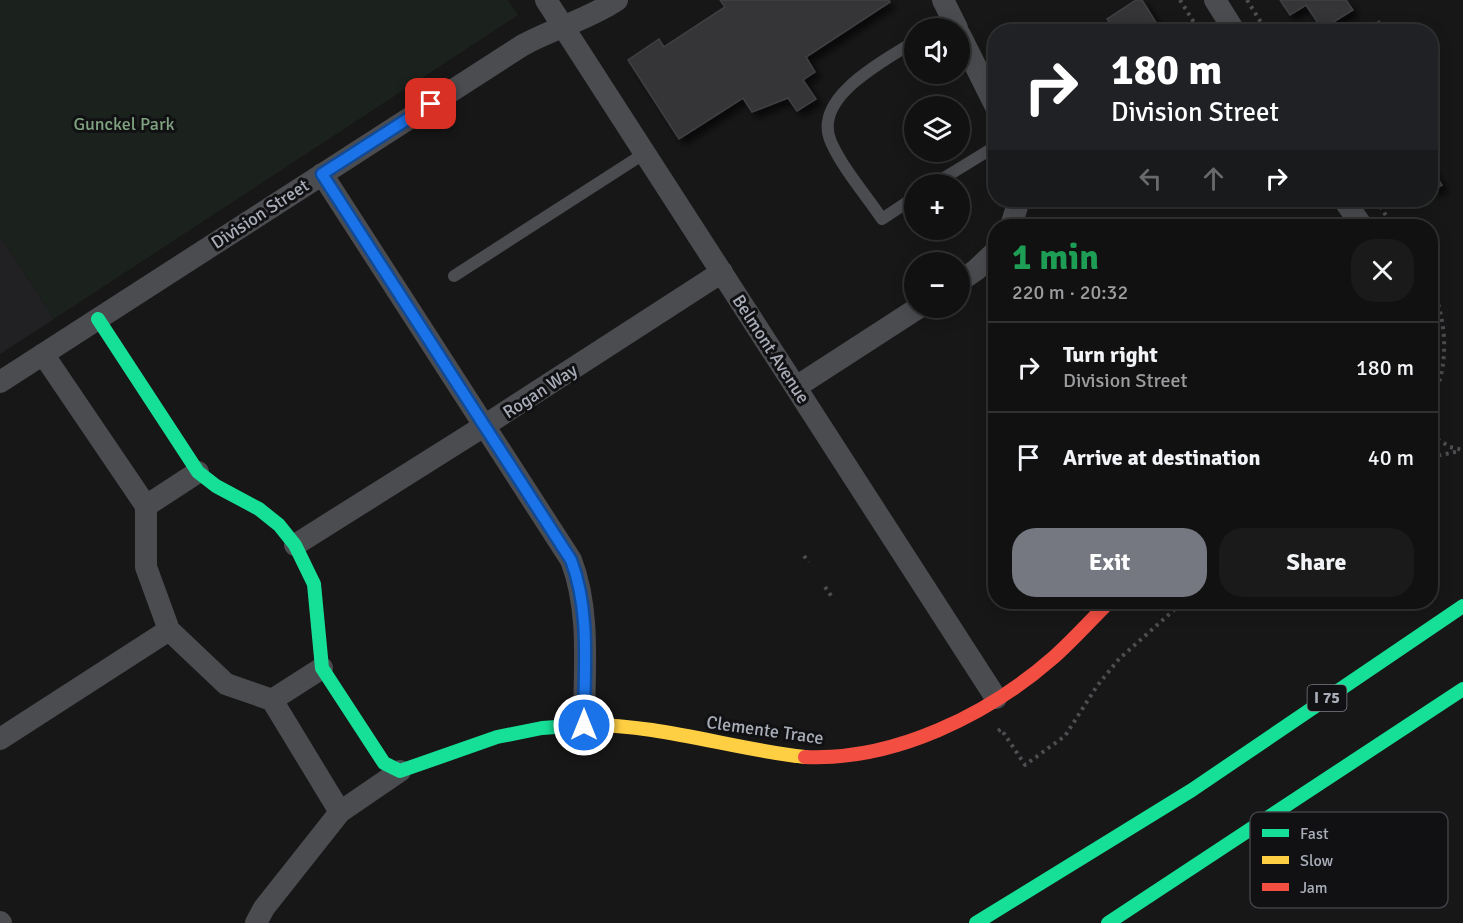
<!DOCTYPE html>
<html lang="en">
<head>
<meta charset="utf-8">
<style>
	:root { --surface:#111; --page:#1a1a1a; --text:#f1f3f6; --muted:#9c9d9f; --line:#303131; --accent:#757880 }
	body { margin:0; font-family:Signika,sans-serif; background:var(--page); color:var(--text); height:100vh; display:flex; flex-direction:column; font-size:22px; white-space:nowrap }
	* { box-sizing:border-box; margin:0 }
	p { font-size:20px; color:var(--muted) }
	.icon { flex:none; width:33px; height:33px; fill:none; stroke:currentColor; stroke-width:2; stroke-linecap:round; stroke-linejoin:round }
	.map { position:relative; flex:1; overflow:hidden }
	.details { position:absolute; left:988px; top:219px; width:450px; height:390px; display:flex; flex-direction:column; background:var(--surface); border-radius:24px; box-shadow:0 3px 15px #0003,0 0 0 2px var(--line) }
	.details>* { flex:none }
	.top-card { position:absolute; left:988px; top:24px; width:450px; height:183px; border-radius:24px; box-shadow:0 3px 15px #0003,0 0 0 2px var(--line); background:#202124; color:#fff; overflow:hidden }
	.buttons { position:absolute; left:904px; top:18px; display:grid; gap:12px }
	.buttons a { display:grid; place-items:center; width:66px; height:66px; border-radius:50%; background:var(--surface); box-shadow:0 3px 15px #0003,0 0 0 2px var(--line); font-size:30px }
	.pin { position:absolute; display:grid; place-items:center; width:51px; height:51px; color:#fff; margin:-26px; border-radius:12px; box-shadow:0 3px 9px #0006 }
	.me { position:absolute; width:66px; margin:-33px; rotate:0deg; stroke-linejoin:round; filter:drop-shadow(0 0 4px #0008) }
	.turn { display:flex; align-items:center; gap:21px; height:126px; padding:0 24px; font-size:27px }
	.turn .icon { width:78px; height:78px; stroke-width:2.5 }
	.turn b { display:block; font-size:42px; line-height:51px }
	.lanes { display:flex; align-items:center; height:57px; padding:0 24px; background:#0003; justify-content:center; gap:30px; direction:ltr }
	.lanes .off { opacity:.35 }
	.round { display:grid; place-items:center; flex:none; width:63px; height:63px; border-radius:24px; background:var(--page) }
	.headline { display:flex; align-items:center; justify-content:space-between; height:102px; padding:0 24px }
	h1 { font-size:36px; font-weight:700; line-height:45px; color:#1e9e55 }
	.primary-button { display:flex; gap:12px; margin-top:auto; padding:12px 24px }
	.primary-button a { flex:1; height:69px; border-radius:24px; background:var(--accent); color:#fff; font-size:24px; font-weight:700; line-height:69px; text-align:center }
	.primary-button a+a { background:var(--page); color:var(--text) }
	ul { padding:0; list-style:none }
	li { display:flex; align-items:center; gap:18px; height:90px; padding:0 24px; border-top:2px solid var(--line) }
	li div { flex:1 }
	li b { display:block; font-size:22px }
	li em { font-style:normal }
	.map>svg:first-child { display:block }
	.built { fill:#212124 }
	.green { fill:#1b211c }
	.building { fill:#343537; stroke:#3f4043; stroke-width:1.5; filter:url(#shadow) }
	.lines { fill:none; stroke-linecap:round; stroke-linejoin:round }
	.path { stroke:#4d4e52; stroke-width:4; stroke-dasharray:3 4.5; stroke-linecap:butt }
	.lane { stroke:#4b4c50; stroke-width:12 }
	.street { stroke:#4b4c50; stroke-width:22 }
	.fast { stroke:#16e098; stroke-width:14 }
	.slow { stroke:#ffcf43; stroke-width:14 }
	.jam { stroke:#f24e42; stroke-width:14 }
	.route-casing { stroke:#114b97; stroke-width:15 }
	.route { stroke:#1a73e8; stroke-width:10 }
	.labels { text-anchor:middle; dominant-baseline:central; stroke-width:6; stroke-linejoin:round; paint-order:stroke }
	.shield { fill:#111113; stroke:#7b7e86; stroke-width:1.5 }
	.shield-label { font-size:16px; font-weight:bold; fill:#a8adb8 }
	.park-label { font-size:18px; fill:#7fa381; stroke:#111113 }
	.street-label { font-size:18px; fill:#a8adb8; stroke:#111113 }
	.key { fill:#111113; stroke:#3e4045; stroke-width:1.5 }
	.key-label { font-size:16px; fill:#a8adb8 }
</style>
</head>
<body>
<div class="map">
<svg width="1463" height="923" viewBox="0 0 1463 923">
	<defs>
		<filter id="shadow"><feDropShadow dx="5.5" dy="5.5" stdDeviation="3" flood-color="#0009"/></filter>
	</defs>
	<rect width="100%" height="100%" fill="#171717"/>
	<path class="built" d="M 0,236 L 54,319 L 0,354 Z"/>
	<path class="green" d="M 0,0 L 508,0 L 518,15 L 54,319 L 0,236 Z"/>
	<path class="building" d="M 720,0 L 889,0 L 890,2 L 806,57 L 815,72 L 803,80 L 816,99 L 797,111 L 788,98 L 752,112 L 743,98 L 679,139 L 628,60 L 659,39 L 664,47 L 725,7 Z
		M 1136,0 L 1142,0 L 1162,32 L 1115,32 L 1107,19 Z
		M 1280,0 L 1346,0 L 1353,10 L 1322,29 L 1306,5 L 1290,15 Z
		M 1379,21 L 1386,32 L 1364,32 Z
		M 1431,168 L 1442,185 L 1431,192 Z"/>
	<g class="lines">
		<path class="path" d="M 1180,0 L 1200,32
			M 1247,0 L 1267,32
			M 1376,200 L 1392,225
			M 1431,283 C 1447,322 1450,365 1431,403
			M 1431,435 L 1450,447 L 1463,450
			M 1431,457 L 1460,451
			M 804,556 L 809,562
			M 825,587 L 832,597
			M 998,731 L 1001,729 L 1025,765 L 1065,736 L 1097,686 L 1119,659 L 1183,602"/>
		<path class="lane" d="M 933,28 L 951,16
			M 915,41 C 885,61 811,97 831,142 C 843,169 866,195 882,219 L 915,197
			M 934,184 L 996,146
			M 454,276 L 645,153"/>
		<path class="street" d="M 546,0 L 996,698
			M 943,0 L 957,28
			M 1215,0 L 1235,32
			M 960,35 L 996,107
			M 322,174 L 571,560 C 591,612 584,671 584,725
			M 1344,200 L 1362,226
			M 1011,226 L 1019,200
			M 960,281 L 976,270 L 996,251
			M 43,354 L 146,506 L 146,567 L 169,630 L 226,684 L 272,700
			M 0,382 L 523,45 C 554,28 587,20 617,0
			M 796,387 L 918,308
			M 146,506 L 198,472
			M 295,545 L 484,426 L 722,272
			M 322,668 L 272,700 L 340,812 L 400,771
			M 0,739 L 169,630
			M 0,922 L 1,923
			M 256,923 L 264,908 L 340,812"/>
		<path class="fast" d="M 98,319 L 198,472 L 216,486 L 259,509 L 279,525 L 295,545 L 314,584 L 322,668 L 384,763 L 400,771 L 497,737 L 542,728 L 585,725
			M 976,923 L 1192,790 L 1463,606
			M 1108,923 L 1463,689"/>
		<path class="slow" d="M 585,725 C 660,724 731,749 805,757"/>
		<path class="jam" d="M 805,757 C 894,761 988,715 1054,657 C 1073,640 1091,620 1109,602"/>
	</g>
	<g class="lines">
		<defs>
			<path id="route" d="M 431,104 L 322,174 L 571,560 C 591,612 584,671 584,725"/>
		</defs>
		<use href="#route" class="route-casing"/>
		<use href="#route" class="route"/>
	</g>
	<g class="labels">
		<rect class="shield" x="1307.5" y="685" width="39" height="26" rx="4.5"/>
		<g class="shield-label">
			<text x="1327" y="698">I 75</text>
		</g>
		<g class="park-label">
			<text x="124" y="124">Gunckel Park</text>
		</g>
		<g class="street-label">
			<text transform="translate(260 214) rotate(-33)">Division Street</text>
			<text transform="translate(771 349) rotate(57)">Belmont Avenue</text>
			<text transform="translate(540 391) rotate(-33)">Rogan Way</text>
			<text transform="translate(765 730) rotate(8)">Clemente Trace</text>
		</g>
	</g>
	<rect x="1250" y="812" width="198" height="96" rx="9" class="key"/>
	<rect x="1262" y="829" width="27" height="8" fill="#16e098"/>
	<rect x="1262" y="856" width="27" height="8" fill="#ffcf43"/>
	<rect x="1262" y="883" width="27" height="8" fill="#f24e42"/>
	<g class="key-label">
		<text x="1300" y="839">Fast</text>
		<text x="1300" y="866">Slow</text>
		<text x="1300" y="893">Jam</text>
	</g>
</svg>
<div class="buttons">
<a><svg class="icon" aria-label="sound" viewBox="0 0 24 24"><path d="M4 9h4l5-4v14l-5-4H4zM17 9q2 3 0 6"/></svg></a>
<a><svg class="icon" aria-label="layers" viewBox="0 0 24 24"><path d="M12 4l9 5-9 5-9-5zM3 14l9 5 9-5"/></svg></a>
<a>+</a>
<a>−</a>
</div>
<div class="pin" style="left:431px;top:104px;background:#d93025"><svg class="icon" aria-label="arrive" viewBox="0 0 24 24"><path d="M6 21V4h12l-3 4 3 4H6"/></svg></div>
<svg class="me" style="left:584px;top:725px" viewBox="-20 -20 40 40"><circle r="17" fill="#1a73e8" stroke="#fff" stroke-width="3"/><path d="M0-11L8 9 0 5-8 9z" fill="#fff"/></svg>
<div class="top-card">
<div class="turn"><svg class="icon" aria-label="right" viewBox="0 0 24 24"><path d="M7 20v-9h11M14 6l5 5-5 5"/></svg><div><b>180 m</b>Division Street</div></div>
<div class="lanes"><svg class="icon off" aria-label="left" viewBox="0 0 24 24"><path d="M17 20v-9H6M10 6l-5 5 5 5"/></svg><svg class="icon off" aria-label="ahead" viewBox="0 0 24 24"><path d="M12 20V5M6 11l6-6 6 6"/></svg><svg class="icon" aria-label="right" viewBox="0 0 24 24"><path d="M7 20v-9h11M14 6l5 5-5 5"/></svg></div>
</div>
<section class="details">
<div class="headline"><div><h1>1 min</h1><p>220 m · 20:32</p></div><a class="round"><svg class="icon" aria-label="close" viewBox="0 0 24 24"><path d="M6 6l12 12M18 6L6 18"/></svg></a></div>
<ul>
<li><svg class="icon" aria-label="right" viewBox="0 0 24 24"><path d="M7 20v-9h11M14 6l5 5-5 5"/></svg><div><b>Turn right</b><p>Division Street</p></div><em>180 m</em></li>
<li><svg class="icon" aria-label="arrive" viewBox="0 0 24 24"><path d="M6 21V4h12l-3 4 3 4H6"/></svg><div><b>Arrive at destination</b></div><em>40 m</em></li>
</ul>
<div class="primary-button"><a>Exit</a><a>Share</a></div>
</section>
</div>
</body>
</html>
